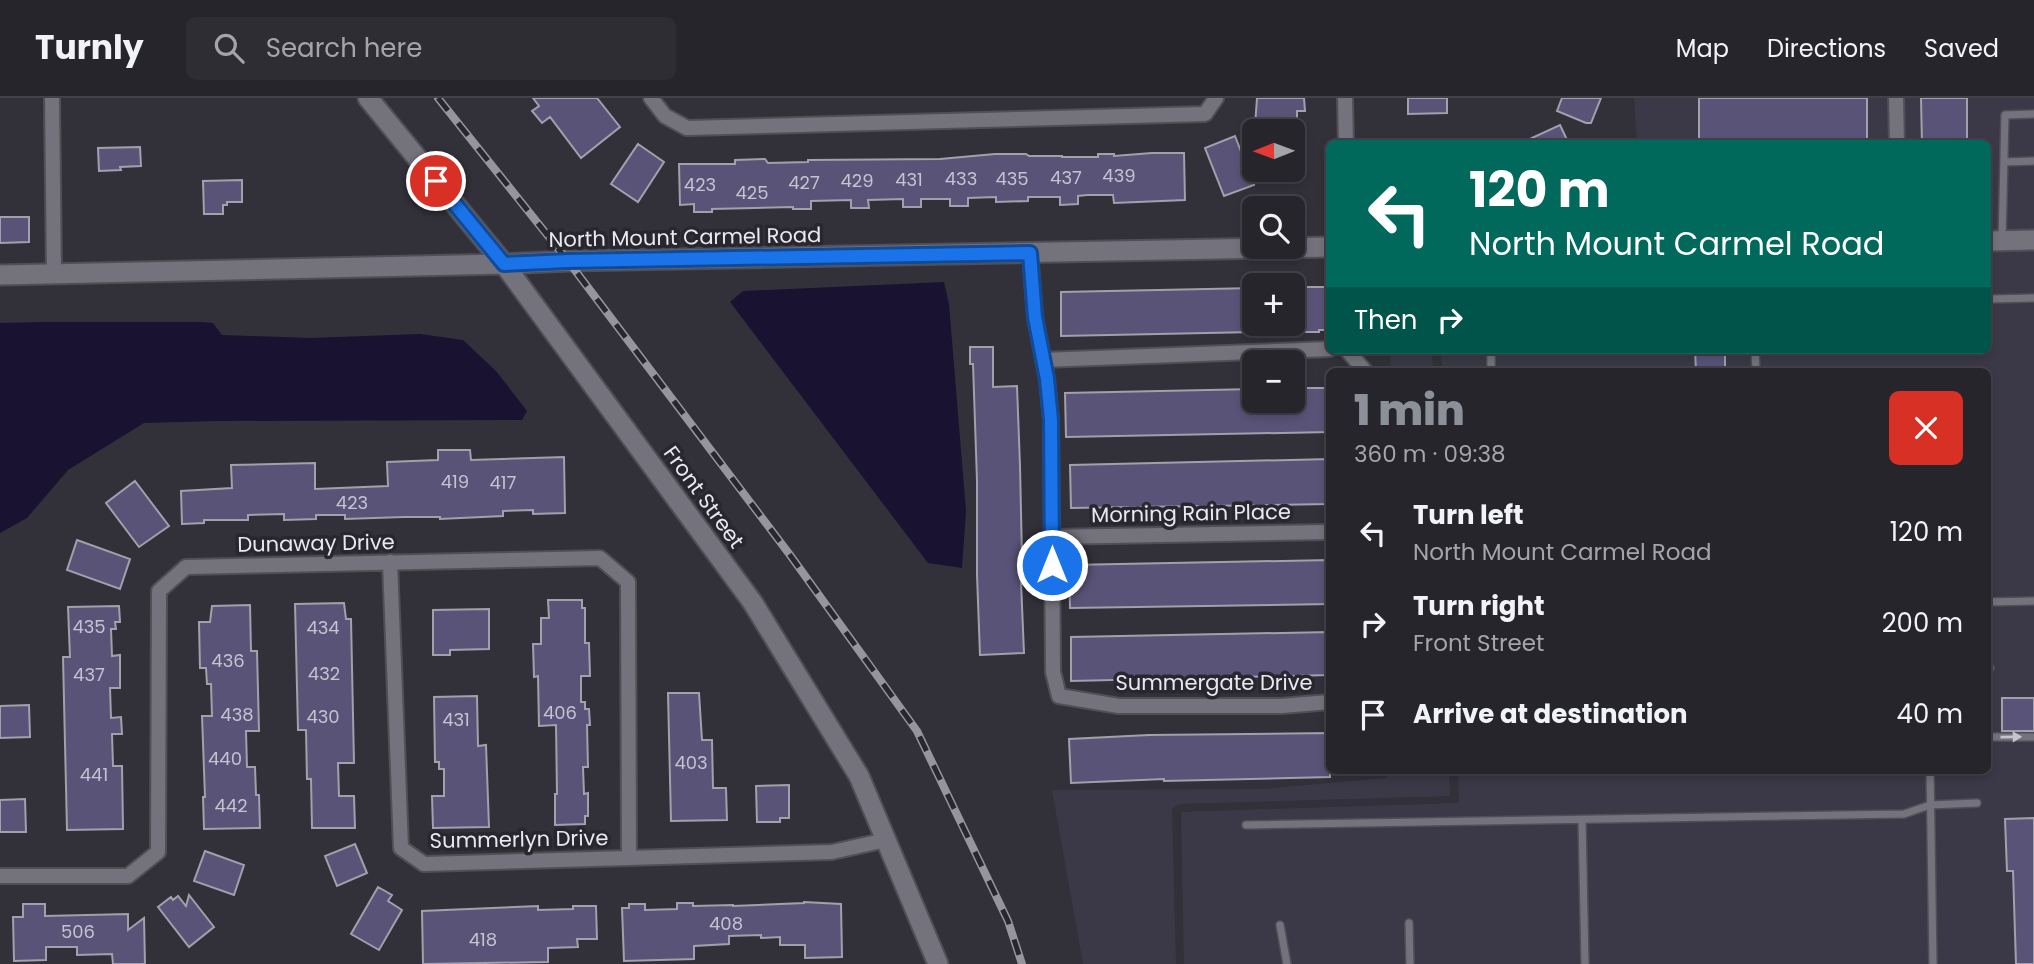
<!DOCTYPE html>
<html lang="en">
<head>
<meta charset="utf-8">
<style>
	:root { --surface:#26252c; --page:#2e2d34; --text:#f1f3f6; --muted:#a4a5a9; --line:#424248; --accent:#8c9099 }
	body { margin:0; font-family:Poppins,sans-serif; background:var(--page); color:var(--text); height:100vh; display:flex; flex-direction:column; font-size:26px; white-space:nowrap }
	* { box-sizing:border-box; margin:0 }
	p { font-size:23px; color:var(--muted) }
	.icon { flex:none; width:38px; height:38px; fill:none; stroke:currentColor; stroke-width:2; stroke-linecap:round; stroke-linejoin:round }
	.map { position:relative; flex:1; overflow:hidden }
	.sheet { position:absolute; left:1326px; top:270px; width:665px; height:406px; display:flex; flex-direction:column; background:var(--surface); border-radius:10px; box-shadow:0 4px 10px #0003,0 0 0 2px var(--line) }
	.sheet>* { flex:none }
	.guide { position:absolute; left:1326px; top:42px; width:665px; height:214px; border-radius:10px; box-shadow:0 4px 10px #0003,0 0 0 2px var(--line); background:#00695c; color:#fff; overflow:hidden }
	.needle { width:46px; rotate:269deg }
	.fabs { position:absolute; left:1242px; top:21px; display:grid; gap:14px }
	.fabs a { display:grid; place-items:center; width:63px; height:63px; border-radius:10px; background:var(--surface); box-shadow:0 4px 10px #0003,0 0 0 2px var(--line); font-size:35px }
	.pin { position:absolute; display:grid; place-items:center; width:60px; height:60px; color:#fff; margin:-30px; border:4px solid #fff; border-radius:50%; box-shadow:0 2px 7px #0007 }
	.me { position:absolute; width:77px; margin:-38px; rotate:0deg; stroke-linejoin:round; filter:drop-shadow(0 0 5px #0008) }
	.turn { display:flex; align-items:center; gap:24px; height:147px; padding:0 28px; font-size:32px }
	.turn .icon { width:91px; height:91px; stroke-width:2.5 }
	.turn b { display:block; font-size:49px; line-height:60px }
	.then { display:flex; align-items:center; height:66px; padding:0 28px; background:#0003; gap:14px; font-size:26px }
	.round { display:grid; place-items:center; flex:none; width:74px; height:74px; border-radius:10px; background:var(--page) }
	.headline { display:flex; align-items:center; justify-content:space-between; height:119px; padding:0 28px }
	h1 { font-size:42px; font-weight:800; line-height:52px; color:var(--accent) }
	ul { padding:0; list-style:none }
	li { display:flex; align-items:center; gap:21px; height:91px; padding:0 28px }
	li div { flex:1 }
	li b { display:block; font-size:26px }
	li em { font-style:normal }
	header { display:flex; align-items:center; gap:42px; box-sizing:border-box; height:98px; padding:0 35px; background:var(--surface); border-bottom:2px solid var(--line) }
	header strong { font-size:33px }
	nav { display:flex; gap:38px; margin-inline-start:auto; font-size:24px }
	.search { width:490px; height:63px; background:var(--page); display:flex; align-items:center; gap:18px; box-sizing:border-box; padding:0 24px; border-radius:10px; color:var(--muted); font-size:26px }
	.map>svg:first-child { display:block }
	.built { fill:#3b3947 }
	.water { fill:#191231 }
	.building { fill:#595378; stroke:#a1a0ab; stroke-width:2 }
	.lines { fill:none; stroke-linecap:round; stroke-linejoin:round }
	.lane-casing { stroke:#504f56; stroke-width:10 }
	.street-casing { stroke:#504f56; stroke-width:18 }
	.secondary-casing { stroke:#504f56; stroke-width:23 }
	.lane { stroke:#74737d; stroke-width:7 }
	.street { stroke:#74737d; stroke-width:14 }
	.secondary { stroke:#74737d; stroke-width:19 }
	.rail-casing { stroke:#96959c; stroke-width:8 }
	.rail { stroke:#28272f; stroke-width:5; stroke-dasharray:16; stroke-linecap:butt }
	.oneway { fill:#c5c5cc }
	.route-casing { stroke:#114b97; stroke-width:18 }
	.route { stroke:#1a73e8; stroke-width:12 }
	.labels { text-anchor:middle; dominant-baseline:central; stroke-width:7; stroke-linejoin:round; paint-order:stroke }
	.number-label { font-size:18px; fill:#c4c3d0 }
	.street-label { font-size:21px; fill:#e8e8ee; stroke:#28272f }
</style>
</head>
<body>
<header>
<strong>Turnly</strong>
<div class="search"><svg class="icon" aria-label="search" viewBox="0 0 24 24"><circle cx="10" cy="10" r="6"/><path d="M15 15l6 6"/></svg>Search here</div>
<nav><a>Map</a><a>Directions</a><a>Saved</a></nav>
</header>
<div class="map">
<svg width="2034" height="866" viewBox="0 0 2034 866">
	<rect width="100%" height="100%" fill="#32313a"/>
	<path class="built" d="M 1634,0 L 2034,0 L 2034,866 L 1184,866 L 1181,714 L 1459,705 L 1458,672 L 1988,672 L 1988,273 L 1442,273 L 1441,252 L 1988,252 L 1988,46 L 1637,45 Z
		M 1390,252 L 1432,252 L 1433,273 L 1391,273 Z
		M 1388,672 L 1449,672 L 1450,698 L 1181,706 L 1175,708 L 1172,712 L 1176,866 L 1083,866 L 1052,692 L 1262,691 L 1386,680 Z"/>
	<path class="water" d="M 944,184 L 949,206 L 966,413 L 962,470 L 928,465 L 730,204 L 743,193 Z
		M 48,224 L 201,224 L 213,225 L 222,237 L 310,240 L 420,236 L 463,242 L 496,273 L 527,313 L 522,322 L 217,323 L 144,325 L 68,372 L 27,420 L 0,435 L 0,225 Z"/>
	<path class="building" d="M 533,0 L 597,0 L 620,29 L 581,60 L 550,19 L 542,25 L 532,13 L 539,8 Z
		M 1257,0 L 1304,0 L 1305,13 L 1297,13 L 1297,27 L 1255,28 Z
		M 1408,0 L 1447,0 L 1447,15 L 1408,16 Z
		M 1562,0 L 1601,0 L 1591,25 L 1586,25 L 1557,13 Z
		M 1699,0 L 1867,0 L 1867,46 L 1699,46 Z
		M 1921,0 L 1967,0 L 1967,46 L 1922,46 Z
		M 1560,27 L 1569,46 L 1519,46 Z
		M 1235,38 L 1254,87 L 1224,98 L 1205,50 Z
		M 638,46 L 664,64 L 638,104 L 611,86 Z
		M 140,49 L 141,68 L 120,69 L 121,72 L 99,73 L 98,50 Z
		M 1152,55 L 1184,55 L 1185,102 L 1114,105 L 1113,97 L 1087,97 L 1078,98 L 1078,106 L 1060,107 L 1060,99 L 1028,99 L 1028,103 L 996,104 L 996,99 L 968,100 L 968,108 L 950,108 L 950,101 L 921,101 L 921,109 L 903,109 L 903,101 L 868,102 L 869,110 L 851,110 L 851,102 L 811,103 L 811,111 L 793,111 L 793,109 L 712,111 L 712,114 L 694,114 L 694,106 L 680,107 L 679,66 L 735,66 L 735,62 L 765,61 L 768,65 L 808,64 L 808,62 L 940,61 L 995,56 L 1026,56 L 1029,58 L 1062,58 L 1062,59 L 1098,59 L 1098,56 L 1114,56 L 1114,58 Z
		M 242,82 L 242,104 L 227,104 L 227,107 L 223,107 L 223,116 L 204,116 L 203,83 Z
		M 0,119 L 29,119 L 29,144 L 0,145 Z
		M 1293,189 L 1330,189 L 1330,232 L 1319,232 L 1319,234 L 1293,234 Z
		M 1255,190 L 1255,234 L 1061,238 L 1061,194 Z
		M 970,249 L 993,249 L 993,289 L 1017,288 L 1020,368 L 1022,460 L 1020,460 L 1024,555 L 980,557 L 977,477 L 977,383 L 973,266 L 970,266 Z
		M 1695,252 L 1725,252 L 1725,273 L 1696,273 Z
		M 1293,290 L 1330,290 L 1330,334 L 1066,339 L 1065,295 L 1255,291 L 1255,303 L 1293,303 Z
		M 438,352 L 470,352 L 471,362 L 564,359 L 565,415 L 533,416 L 533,412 L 503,413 L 503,418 L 440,421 L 440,419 L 404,419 L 345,421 L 345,417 L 316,417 L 316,421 L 284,422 L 284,416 L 248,417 L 248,422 L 204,422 L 204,425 L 182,426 L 181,393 L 232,390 L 231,367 L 315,365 L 315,391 L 388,388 L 387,364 L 438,362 Z
		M 1330,361 L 1330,406 L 1071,410 L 1070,367 Z
		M 135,383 L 169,428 L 139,449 L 106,405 Z
		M 77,442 L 130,461 L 120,491 L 67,472 Z
		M 1330,462 L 1330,506 L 1070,510 L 1069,467 Z
		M 548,502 L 582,502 L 582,510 L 585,510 L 585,545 L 589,545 L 590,578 L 581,578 L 581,604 L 585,604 L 585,611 L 589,611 L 590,627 L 587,627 L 588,669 L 583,669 L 584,696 L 588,695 L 588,718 L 585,718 L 585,726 L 555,727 L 555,696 L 557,696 L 556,627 L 539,628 L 538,578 L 534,579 L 533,546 L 541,546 L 541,520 L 549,520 Z
		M 344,505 L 346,521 L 351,521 L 354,665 L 338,665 L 339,698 L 354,698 L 355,730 L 312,730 L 311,681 L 307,681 L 306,632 L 298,632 L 295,506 Z
		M 250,507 L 251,553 L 257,553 L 259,633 L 246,633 L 247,669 L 255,669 L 256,697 L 259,697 L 260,730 L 204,731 L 203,699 L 205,699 L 202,618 L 212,618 L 211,586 L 207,586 L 206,570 L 200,570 L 199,524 L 210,524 L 212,508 Z
		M 119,508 L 120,524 L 115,524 L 116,531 L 111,531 L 112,558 L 120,557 L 120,590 L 110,590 L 111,620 L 121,619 L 122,636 L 112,636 L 113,668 L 122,668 L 123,731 L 67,732 L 63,559 L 70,559 L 68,509 Z
		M 489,511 L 489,551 L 450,552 L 450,557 L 433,557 L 433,512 Z
		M 1330,534 L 1330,577 L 1071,583 L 1071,539 Z
		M 668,595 L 699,595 L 702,642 L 712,642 L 713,690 L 726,690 L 727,722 L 671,723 Z
		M 477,598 L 478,648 L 486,647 L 489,729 L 433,730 L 432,698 L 444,698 L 444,671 L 439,671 L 439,664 L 435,664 L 434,599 Z
		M 2002,600 L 2034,600 L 2034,633 L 2002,633 Z
		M 29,607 L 30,639 L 0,640 L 0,608 Z
		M 1330,635 L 1330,679 L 1164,683 L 1164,681 L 1071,685 L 1069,641 L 1149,637 Z
		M 789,687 L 789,720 L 780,720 L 780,724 L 757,724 L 756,688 Z
		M 25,701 L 26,734 L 0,734 L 0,702 Z
		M 2034,720 L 2034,866 L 2016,866 L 2013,773 L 2007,773 L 2005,721 Z
		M 355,746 L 367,775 L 337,788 L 325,758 Z
		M 205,753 L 244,767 L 234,797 L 194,783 Z
		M 378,789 L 392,797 L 388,803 L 402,812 L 379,852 L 351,836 Z
		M 189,797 L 214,829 L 189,849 L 158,809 L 171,799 L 173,802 L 178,798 L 186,808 Z
		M 804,804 L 841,806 L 842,859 L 805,860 L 805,847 L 780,847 L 780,839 L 761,840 L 761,837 L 729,838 L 729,846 L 694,848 L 694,861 L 624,863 L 622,810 L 629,810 L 629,806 L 645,806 L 645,812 L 677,811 L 677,805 L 693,805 L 693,808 L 733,807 L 733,808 L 804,805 Z
		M 23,806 L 45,806 L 45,818 L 128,816 L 128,832 L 144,820 L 145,866 L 113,866 L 112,856 L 77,857 L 77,849 L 46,849 L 46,862 L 14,863 L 13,819 L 23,819 Z
		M 538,808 L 538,812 L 573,811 L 573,808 L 596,808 L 597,841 L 577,841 L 578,849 L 548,850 L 548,864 L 423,866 L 422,813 Z"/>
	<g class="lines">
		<defs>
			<path id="lane" d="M 2004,64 L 2034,63
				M 2002,142 L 2005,17 L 2034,16
				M 1988,201 L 2034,200
				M 1491,252 L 1491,273
				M 1755,252 L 1756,273
				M 1988,504 L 2034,503
				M 1988,571 L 1990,570
				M 1988,639 L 2034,639
				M 1930,672 L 1933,866
				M 1582,722 L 1585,866
				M 1246,727 L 1904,716 L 1930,707 L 1977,705
				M 1409,825 L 1410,866
				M 1280,827 L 1287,866"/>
			<path id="street" d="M 52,0 L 54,176
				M 651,0 L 665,18 L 687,30 L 1205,16 L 1216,0
				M 1345,0 L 1346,46
				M 1896,0 L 1897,46
				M 1030,155 L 1035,219 L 1047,281 L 1051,322 L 1053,574 L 1059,598 L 1119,608 L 1281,608 L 1330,604
				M 1347,252 L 1365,273
				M 1043,262 L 1330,251
				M 1052,439 L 1330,434
				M 390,464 L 401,750 L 424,766 L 832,754 L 886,742
				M 0,778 L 128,778 L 158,754 L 159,493 L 186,469 L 600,460 L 628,484 L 629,760"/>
			<path id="secondary" d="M 368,0 L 504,166 L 753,505 L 859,678 L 938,866
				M 1988,143 L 2034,142
				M 0,177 L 504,166 L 568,163 L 1330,149"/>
		</defs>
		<use href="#lane" class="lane-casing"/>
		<use href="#street" class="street-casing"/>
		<use href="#secondary" class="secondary-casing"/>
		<use href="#lane" class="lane"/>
		<use href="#street" class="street"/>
		<use href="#secondary" class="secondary"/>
		<defs>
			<path id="rail" d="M 438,0 L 568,163 L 790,457 L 917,633 L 1008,823 L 1022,866"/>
		</defs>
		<use href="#rail" class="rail-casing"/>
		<use href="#rail" class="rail"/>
	</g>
	<defs><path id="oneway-solid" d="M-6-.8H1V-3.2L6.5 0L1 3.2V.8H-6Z" transform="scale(1.75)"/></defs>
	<use class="oneway" href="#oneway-solid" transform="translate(2011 639) rotate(-1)"/>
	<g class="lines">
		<defs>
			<path id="route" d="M 436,83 L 504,166 L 568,163 L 1030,155 L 1035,219 L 1047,281 L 1051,322 L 1052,467"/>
		</defs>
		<use href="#route" class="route-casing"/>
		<use href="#route" class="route"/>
	</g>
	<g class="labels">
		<g class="number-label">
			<text x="1119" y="77">439</text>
			<text x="1066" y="79">437</text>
			<text x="961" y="80">433</text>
			<text x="1012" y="80">435</text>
			<text x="909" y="81">431</text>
			<text x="857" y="82">429</text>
			<text x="804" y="84">427</text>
			<text x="700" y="86">423</text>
			<text x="752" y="94">425</text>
			<text x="455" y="383">419</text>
			<text x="503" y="384">417</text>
			<text x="352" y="404">423</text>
			<text x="89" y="528">435</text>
			<text x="323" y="529">434</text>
			<text x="228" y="562">436</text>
			<text x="324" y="575">432</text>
			<text x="89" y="576">437</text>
			<text x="560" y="614">406</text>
			<text x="237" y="616">438</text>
			<text x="323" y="618">430</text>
			<text x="456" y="621">431</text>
			<text x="225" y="660">440</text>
			<text x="691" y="664">403</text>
			<text x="94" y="676">441</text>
			<text x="231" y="707">442</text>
			<text x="726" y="825">408</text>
			<text x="78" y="833">506</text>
			<text x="483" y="841">418</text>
		</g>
		<g class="street-label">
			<text transform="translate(685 139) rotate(-1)">North Mount Carmel Road</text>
			<text transform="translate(704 399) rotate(54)">Front Street</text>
			<text transform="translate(1191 415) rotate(-1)">Morning Rain Place</text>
			<text transform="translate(316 445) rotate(-1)">Dunaway Drive</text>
			<text x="1214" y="584">Summergate Drive</text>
			<text transform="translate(519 741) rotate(-1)">Summerlyn Drive</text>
		</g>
	</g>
</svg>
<div class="fabs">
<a><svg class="needle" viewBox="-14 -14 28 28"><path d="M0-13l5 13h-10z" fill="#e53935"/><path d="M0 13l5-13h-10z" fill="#a4a5a9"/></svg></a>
<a><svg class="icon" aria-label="search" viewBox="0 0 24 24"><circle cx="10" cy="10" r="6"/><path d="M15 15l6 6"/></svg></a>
<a>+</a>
<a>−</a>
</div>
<div class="pin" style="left:436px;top:83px;background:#d93025"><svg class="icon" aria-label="arrive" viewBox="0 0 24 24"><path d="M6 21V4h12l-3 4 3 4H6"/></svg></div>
<svg class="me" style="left:1052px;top:467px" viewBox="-20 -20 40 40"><circle r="17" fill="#1a73e8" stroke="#fff" stroke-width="3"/><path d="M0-11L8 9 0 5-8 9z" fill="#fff"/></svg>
<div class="guide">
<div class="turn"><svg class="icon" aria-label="left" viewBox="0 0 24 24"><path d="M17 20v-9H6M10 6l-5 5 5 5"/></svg><div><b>120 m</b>North Mount Carmel Road</div></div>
<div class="then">Then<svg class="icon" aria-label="right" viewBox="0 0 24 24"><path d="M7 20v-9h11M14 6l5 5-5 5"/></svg></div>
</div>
<section class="sheet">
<div class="headline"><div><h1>1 min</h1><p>360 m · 09:38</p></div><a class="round" style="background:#d93025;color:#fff"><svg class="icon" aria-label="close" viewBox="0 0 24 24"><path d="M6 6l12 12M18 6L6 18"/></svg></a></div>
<ul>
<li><svg class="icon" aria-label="left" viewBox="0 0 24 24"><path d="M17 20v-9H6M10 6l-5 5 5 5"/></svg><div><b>Turn left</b><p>North Mount Carmel Road</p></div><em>120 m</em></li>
<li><svg class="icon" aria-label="right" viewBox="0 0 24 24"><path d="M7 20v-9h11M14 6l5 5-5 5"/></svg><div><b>Turn right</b><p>Front Street</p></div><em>200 m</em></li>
<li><svg class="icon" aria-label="arrive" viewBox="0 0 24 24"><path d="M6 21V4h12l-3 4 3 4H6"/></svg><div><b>Arrive at destination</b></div><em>40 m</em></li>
</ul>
</section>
</div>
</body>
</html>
